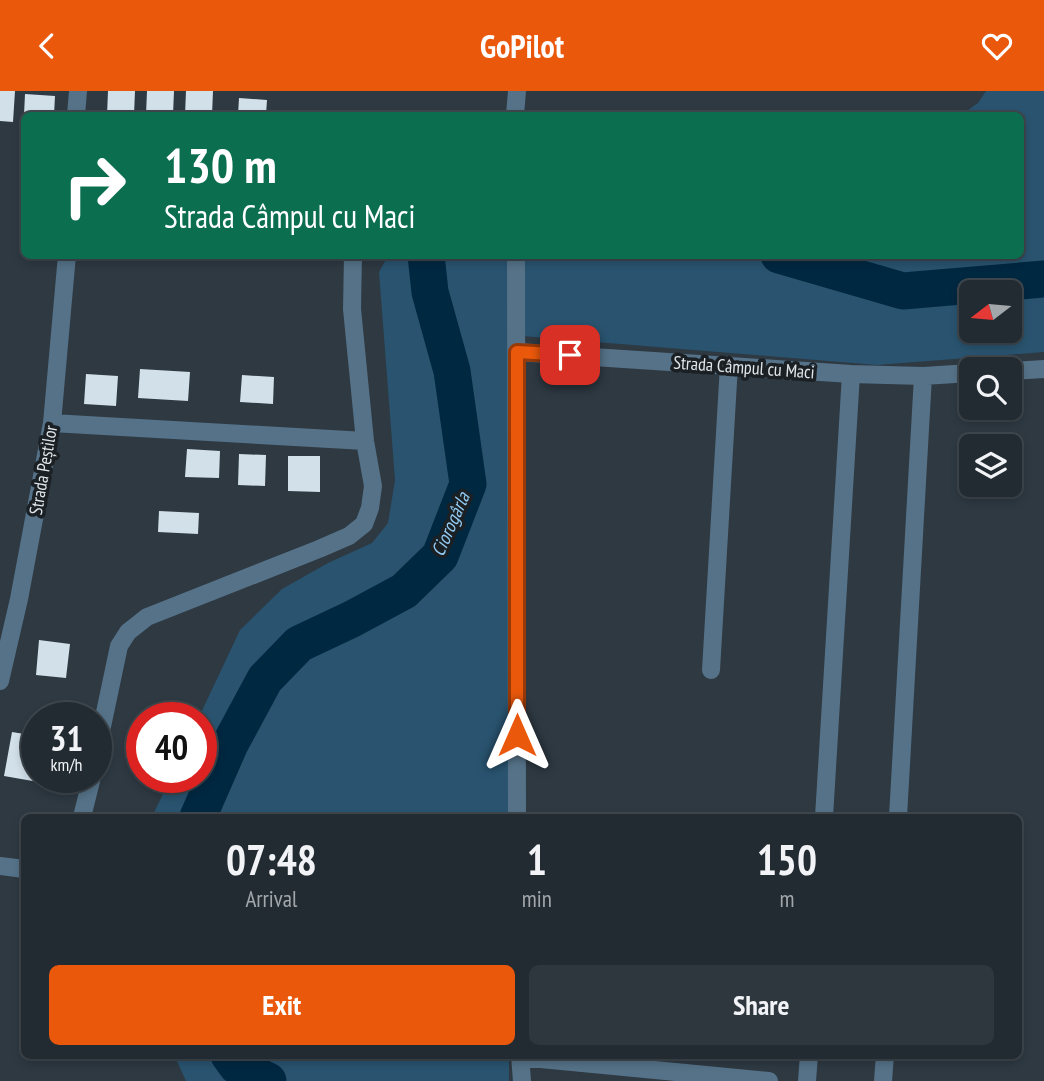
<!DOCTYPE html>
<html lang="en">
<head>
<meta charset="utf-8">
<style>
	:root { --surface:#222b32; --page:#2e373e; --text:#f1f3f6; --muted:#a2a7ac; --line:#3f474d; --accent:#ea580c }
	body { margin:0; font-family:"PT Sans Narrow",sans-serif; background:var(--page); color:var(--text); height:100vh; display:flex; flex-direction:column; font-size:26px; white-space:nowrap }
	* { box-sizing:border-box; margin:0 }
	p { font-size:23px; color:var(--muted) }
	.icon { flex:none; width:38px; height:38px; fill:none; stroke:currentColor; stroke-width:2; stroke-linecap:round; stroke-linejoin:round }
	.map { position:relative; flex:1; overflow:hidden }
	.panel { position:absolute; left:21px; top:723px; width:1001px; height:245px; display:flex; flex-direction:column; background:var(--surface); border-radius:10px; box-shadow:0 4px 10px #0003,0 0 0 2px var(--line) }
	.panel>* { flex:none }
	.banner { position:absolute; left:21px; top:21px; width:1003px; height:147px; border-radius:10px; box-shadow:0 4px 10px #0003,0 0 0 2px var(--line); background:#0b6e4f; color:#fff; overflow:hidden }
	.needle { width:46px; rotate:254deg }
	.fabs { position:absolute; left:959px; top:189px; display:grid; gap:14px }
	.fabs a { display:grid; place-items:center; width:63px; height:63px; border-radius:10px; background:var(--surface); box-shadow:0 4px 10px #0003,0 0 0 2px var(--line); font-size:35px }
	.speed { position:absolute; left:21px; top:611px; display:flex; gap:14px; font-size:35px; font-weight:700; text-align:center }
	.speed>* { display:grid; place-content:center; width:91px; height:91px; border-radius:50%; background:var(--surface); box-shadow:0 4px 10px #0003,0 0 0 2px var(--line); line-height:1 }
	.speed small { font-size:18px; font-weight:400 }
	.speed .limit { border:10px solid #d22; background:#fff; color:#111 }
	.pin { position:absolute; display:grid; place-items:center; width:60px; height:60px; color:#fff; margin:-30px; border-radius:14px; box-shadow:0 4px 10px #0006 }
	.me { position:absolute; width:77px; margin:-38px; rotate:0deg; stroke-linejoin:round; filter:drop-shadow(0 0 5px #0008) }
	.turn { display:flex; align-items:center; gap:24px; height:147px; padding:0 28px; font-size:32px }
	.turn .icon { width:91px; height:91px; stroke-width:2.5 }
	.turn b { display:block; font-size:49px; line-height:60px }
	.eta { display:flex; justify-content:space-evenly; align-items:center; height:119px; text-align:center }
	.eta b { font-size:42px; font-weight:600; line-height:49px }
	.action { display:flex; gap:14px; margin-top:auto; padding:14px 28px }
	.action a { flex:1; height:80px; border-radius:10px; background:var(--accent); color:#fff; font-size:28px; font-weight:600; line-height:80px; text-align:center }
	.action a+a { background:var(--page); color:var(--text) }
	header { display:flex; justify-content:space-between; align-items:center; height:91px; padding:0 28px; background:var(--accent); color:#fff; font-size:32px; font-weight:600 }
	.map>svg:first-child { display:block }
	.green { fill:#29536f; fill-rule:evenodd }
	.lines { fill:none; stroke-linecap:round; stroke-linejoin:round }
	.river { stroke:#002841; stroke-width:37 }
	.building { fill:#d2e0ea }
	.minor { stroke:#557288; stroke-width:18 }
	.route-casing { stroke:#983908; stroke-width:18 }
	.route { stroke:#ea580c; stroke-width:12 }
	.labels { text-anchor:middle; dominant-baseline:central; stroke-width:7; stroke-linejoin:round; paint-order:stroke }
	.street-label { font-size:18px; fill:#e0e7ec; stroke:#1b2024 }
	.water-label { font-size:19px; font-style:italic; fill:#92cbf4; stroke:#1b2024 }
</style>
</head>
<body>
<header><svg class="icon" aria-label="back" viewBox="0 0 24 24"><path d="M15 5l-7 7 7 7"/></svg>GoPilot<svg class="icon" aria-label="heart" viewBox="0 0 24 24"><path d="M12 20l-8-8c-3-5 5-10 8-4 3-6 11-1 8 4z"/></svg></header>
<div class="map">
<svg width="1044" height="990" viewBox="0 0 1044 990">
	<rect width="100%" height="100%" fill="#2e3942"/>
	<path class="green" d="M 986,0 L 1044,0 L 1044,261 L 877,274 L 510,244 L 511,726 L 152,726 L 171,686 L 201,686 L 201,626 L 199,626 L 240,539 L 282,498 L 328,472 L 372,452 L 388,432 L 395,389 L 379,181 L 388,165 L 1020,164 L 1020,24 L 961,24 L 978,12 ZM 971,201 L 1010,201 L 1010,240 L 971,240 Z
		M 174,964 L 509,964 L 509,990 L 186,990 Z"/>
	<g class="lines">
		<path class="river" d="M 779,164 L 903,200 L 1044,188
			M 198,726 L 230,653 L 265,588 L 299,553 L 352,528 L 404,500 L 440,465 L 468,393 L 452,280 L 430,201 L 426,164
			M 229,964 L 237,975 L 268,990"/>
	</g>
	<path class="building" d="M 0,0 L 15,0 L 13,31 L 0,30 Z
		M 108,0 L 135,0 L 134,24 L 107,24 Z
		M 147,0 L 174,0 L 173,24 L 146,24 Z
		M 186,0 L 213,0 L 212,24 L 185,24 Z
		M 25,3 L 55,5 L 54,24 L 24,24 Z
		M 239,7 L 267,9 L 266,24 L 238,24 Z
		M 140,278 L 190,281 L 188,310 L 138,307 Z
		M 86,283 L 118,285 L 116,315 L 84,313 Z
		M 242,284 L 274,286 L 273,313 L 240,311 Z
		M 187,358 L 220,360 L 219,387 L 185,386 Z
		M 239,363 L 266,364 L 265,395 L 238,394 Z
		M 288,365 L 320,365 L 320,401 L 288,400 Z
		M 159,420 L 199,422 L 198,443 L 158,441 Z
		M 39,549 L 70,553 L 66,587 L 36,584 Z
		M 12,641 L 37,645 L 37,686 L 45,686 L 44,692 L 4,685 Z"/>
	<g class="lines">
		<path class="minor" d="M 76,24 L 78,0
			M 515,24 L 517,0
			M 516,164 L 517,726
			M 517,261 L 851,283 L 923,285 L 971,282
			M 1010,280 L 1044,278
			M 52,332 L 365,350
			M 711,579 L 729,274
			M 0,590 L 19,508 L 52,332 L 67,164
			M 96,664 L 119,555 L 128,541 L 147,526 L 319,458 L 349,445 L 364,433 L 370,417 L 373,395 L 365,350 L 352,218 L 353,164
			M 82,726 L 92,686
			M 824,726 L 851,283
			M 898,726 L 923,285
			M 0,775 L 24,778
			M 520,964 L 522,990
			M 520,966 L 769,990
			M 807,990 L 809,964
			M 883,990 L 885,964"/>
	</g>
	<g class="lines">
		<defs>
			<path id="route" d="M 517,644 L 517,261 L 570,264"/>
		</defs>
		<use href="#route" class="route-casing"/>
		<use href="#route" class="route"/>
	</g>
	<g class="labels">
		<g class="street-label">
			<text transform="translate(744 276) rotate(4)">Strada Câmpul cu Maci</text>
			<text transform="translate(43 379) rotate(-80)">Strada Peștilor</text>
		</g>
		<g class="water-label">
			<text transform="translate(450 433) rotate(-66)">Ciorogârla</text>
		</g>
	</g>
</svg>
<div class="fabs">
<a><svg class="needle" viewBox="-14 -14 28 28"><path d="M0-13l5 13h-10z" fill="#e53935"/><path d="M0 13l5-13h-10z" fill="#a2a7ac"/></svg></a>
<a><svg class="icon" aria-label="search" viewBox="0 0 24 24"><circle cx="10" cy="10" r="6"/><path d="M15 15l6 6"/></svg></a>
<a><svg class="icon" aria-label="layers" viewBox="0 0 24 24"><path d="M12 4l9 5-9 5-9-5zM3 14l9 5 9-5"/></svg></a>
</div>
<div class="speed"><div>31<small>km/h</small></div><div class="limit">40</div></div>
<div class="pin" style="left:570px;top:264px;background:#d93025"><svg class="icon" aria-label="arrive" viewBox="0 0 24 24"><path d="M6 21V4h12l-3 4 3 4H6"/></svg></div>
<svg class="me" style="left:517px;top:644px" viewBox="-20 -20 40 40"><path d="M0-17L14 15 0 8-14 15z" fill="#ea580c" stroke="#fff" stroke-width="4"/></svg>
<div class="banner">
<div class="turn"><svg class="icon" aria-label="right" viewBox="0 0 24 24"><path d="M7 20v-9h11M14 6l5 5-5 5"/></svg><div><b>130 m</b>Strada Câmpul cu Maci</div></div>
</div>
<section class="panel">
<div class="eta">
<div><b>07:48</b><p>Arrival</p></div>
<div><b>1</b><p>min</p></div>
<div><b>150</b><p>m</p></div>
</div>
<div class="action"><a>Exit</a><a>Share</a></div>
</section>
</div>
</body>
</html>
